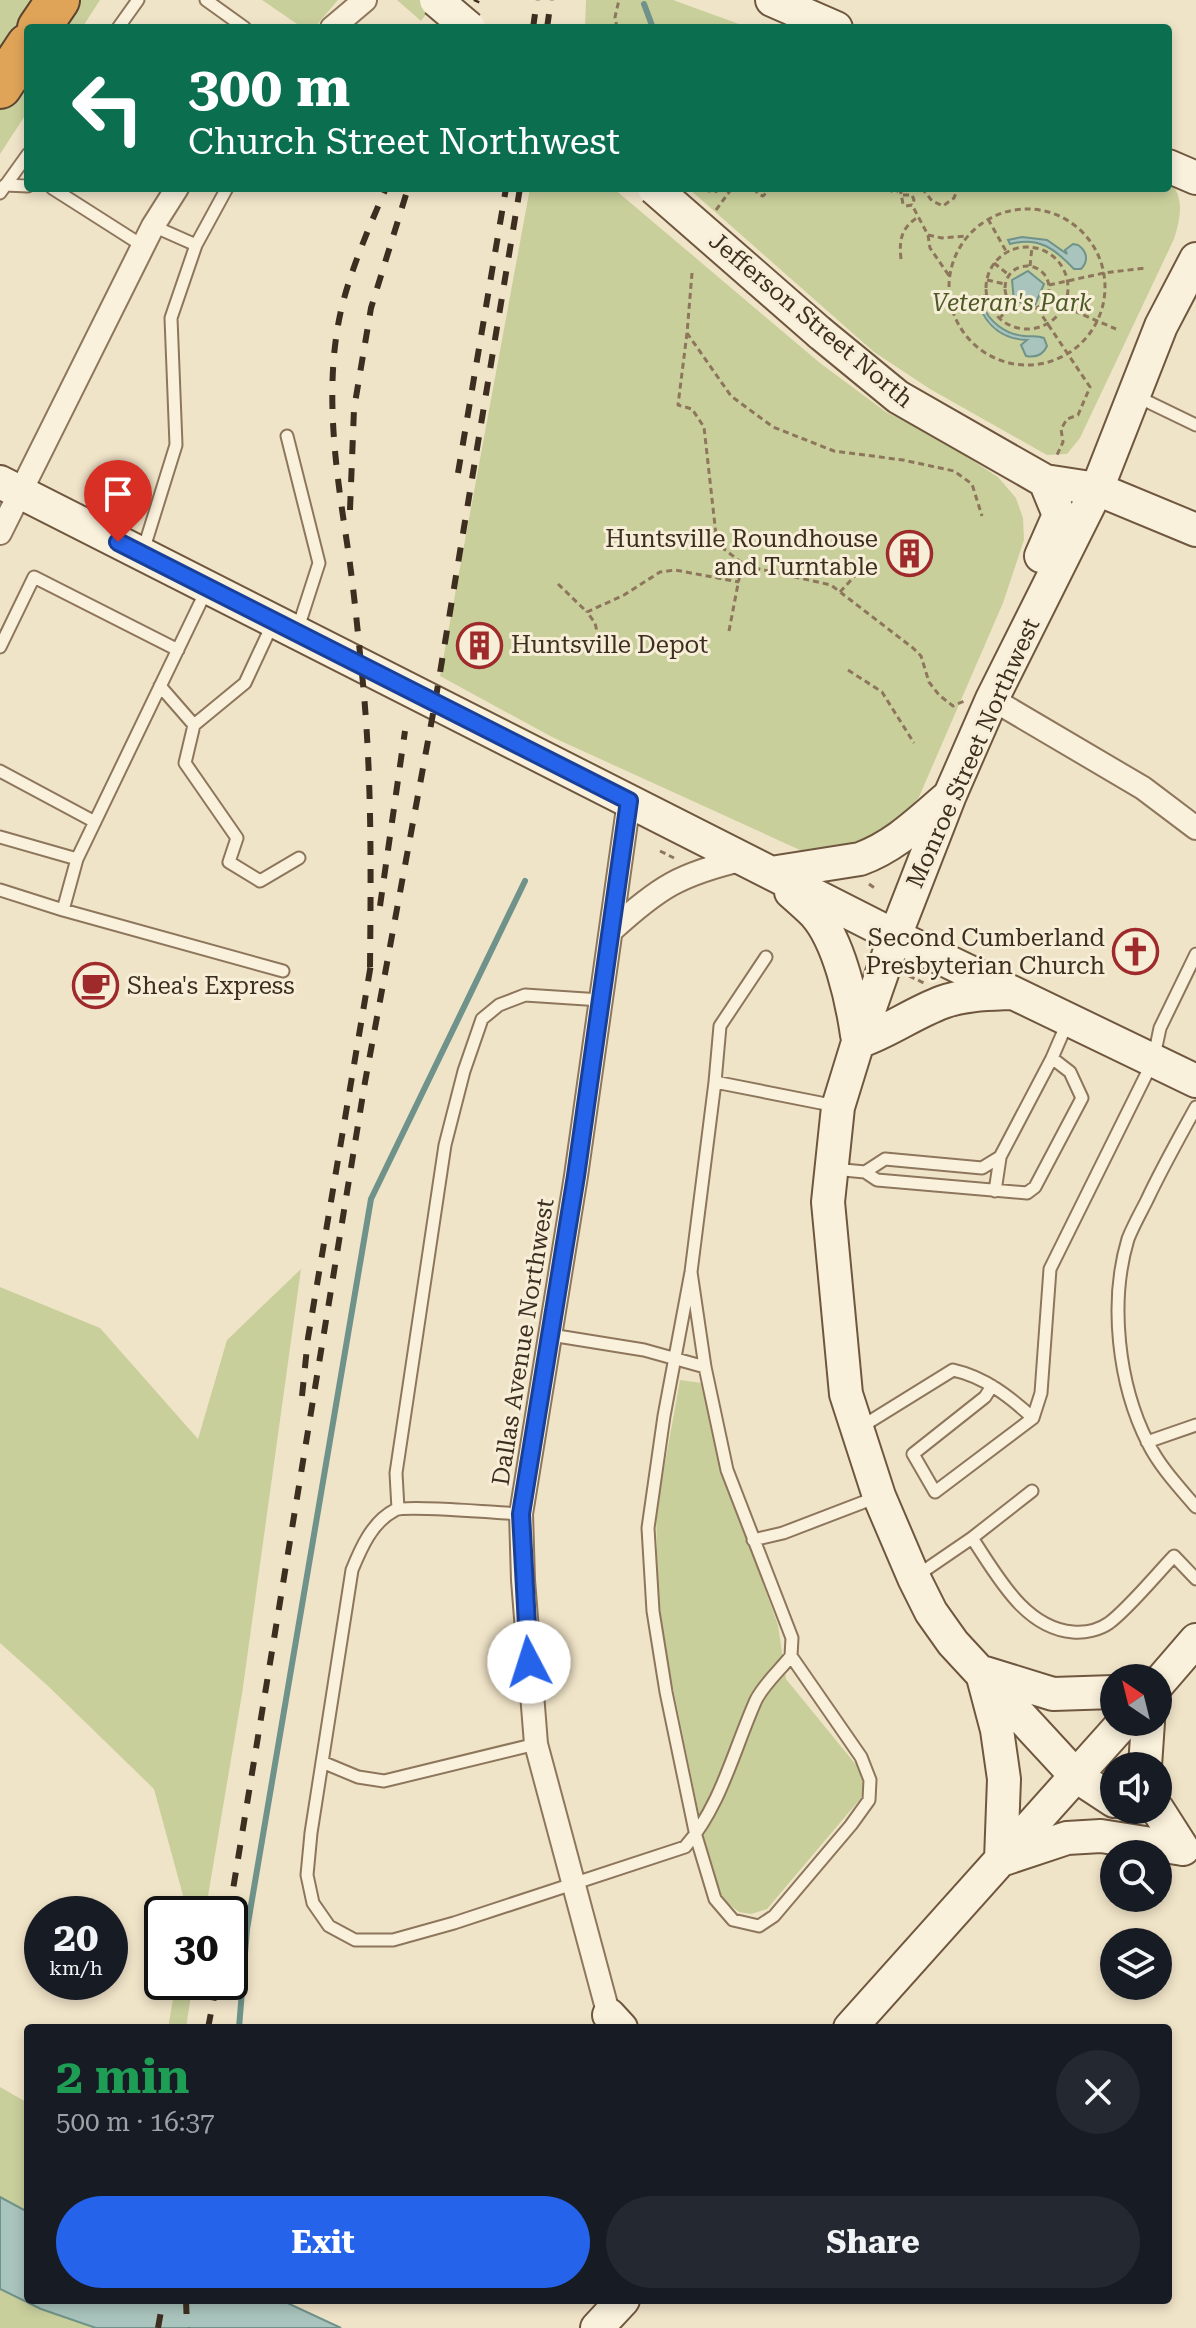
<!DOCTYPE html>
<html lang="en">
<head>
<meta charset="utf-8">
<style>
	:root { --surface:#171b24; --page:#242831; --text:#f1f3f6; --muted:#9ea1a6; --accent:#2563eb }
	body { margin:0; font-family:"Roboto Serif",serif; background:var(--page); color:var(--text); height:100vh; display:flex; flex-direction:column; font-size:30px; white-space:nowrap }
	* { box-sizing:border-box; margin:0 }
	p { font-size:26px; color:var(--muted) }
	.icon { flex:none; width:44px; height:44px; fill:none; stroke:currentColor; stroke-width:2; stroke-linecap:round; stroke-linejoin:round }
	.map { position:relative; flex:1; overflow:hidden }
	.panel { position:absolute; left:24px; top:2024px; width:1148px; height:280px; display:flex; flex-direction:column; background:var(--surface); border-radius:8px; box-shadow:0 4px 12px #0003 }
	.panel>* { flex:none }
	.top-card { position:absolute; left:24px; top:24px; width:1148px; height:168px; border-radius:8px; box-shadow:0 4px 12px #0003; background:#0b6e4f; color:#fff; overflow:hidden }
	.needle { width:52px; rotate:325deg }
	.controls { position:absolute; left:1100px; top:1664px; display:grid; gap:16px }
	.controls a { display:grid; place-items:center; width:72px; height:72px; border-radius:50%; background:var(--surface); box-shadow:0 4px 12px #0003; font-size:40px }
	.speed { position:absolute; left:24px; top:1896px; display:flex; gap:16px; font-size:40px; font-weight:700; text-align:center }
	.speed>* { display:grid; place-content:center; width:104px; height:104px; border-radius:50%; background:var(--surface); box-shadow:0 4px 12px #0003; line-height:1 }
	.speed small { font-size:20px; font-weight:400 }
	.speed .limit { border:4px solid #111; border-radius:12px; background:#fff; color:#111 }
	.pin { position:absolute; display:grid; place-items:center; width:68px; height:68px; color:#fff; margin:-82px -34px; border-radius:50% 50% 50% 0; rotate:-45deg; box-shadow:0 0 8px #0007 }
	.pin .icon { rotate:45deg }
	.me { position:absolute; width:88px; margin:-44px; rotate:355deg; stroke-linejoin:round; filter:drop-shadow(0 0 6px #0008) }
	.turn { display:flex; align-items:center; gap:28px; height:168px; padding:0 32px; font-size:36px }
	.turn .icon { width:104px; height:104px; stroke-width:2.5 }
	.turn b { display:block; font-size:56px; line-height:68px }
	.round { display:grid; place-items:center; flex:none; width:84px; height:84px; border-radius:42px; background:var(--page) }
	.summary { display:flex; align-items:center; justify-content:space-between; height:136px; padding:0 32px }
	h1 { font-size:48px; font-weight:700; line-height:60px; color:#1e9e55 }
	.primary-button { display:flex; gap:16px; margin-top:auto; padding:16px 32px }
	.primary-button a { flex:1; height:92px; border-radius:48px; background:var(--accent); color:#fff; font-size:32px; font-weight:700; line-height:92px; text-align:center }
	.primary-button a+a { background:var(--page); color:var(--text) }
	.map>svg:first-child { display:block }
	.green { fill:#c9cf9b }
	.water { fill:#a9c4bc; stroke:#6f938a; stroke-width:2 }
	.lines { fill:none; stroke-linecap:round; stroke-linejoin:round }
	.stream { stroke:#6f938a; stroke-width:6 }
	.lane-casing { stroke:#8d765c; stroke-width:15 }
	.street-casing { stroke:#8d765c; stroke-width:26 }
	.secondary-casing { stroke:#6f573f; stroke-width:36 }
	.highway-casing { stroke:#5b4430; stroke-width:46 }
	.path { stroke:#8d765c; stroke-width:3; stroke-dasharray:6 4; stroke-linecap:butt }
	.lane { stroke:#faf1dc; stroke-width:11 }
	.street { stroke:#faf1dc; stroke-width:22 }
	.secondary { stroke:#faf1dc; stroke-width:32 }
	.highway { stroke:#e0a458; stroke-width:42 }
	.rail { stroke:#3d2e20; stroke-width:6; stroke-dasharray:14 14; stroke-linecap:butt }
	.secondary-bridge-casing { stroke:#6f573f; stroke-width:36; stroke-linecap:butt }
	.secondary-bridge { stroke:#faf1dc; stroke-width:32 }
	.route-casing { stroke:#184099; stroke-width:20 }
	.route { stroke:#2563eb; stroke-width:14 }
	.labels { text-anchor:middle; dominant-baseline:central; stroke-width:6; stroke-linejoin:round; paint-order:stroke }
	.park-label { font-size:24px; font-style:italic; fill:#4d5a26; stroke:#f7eed8 }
	.street-label { font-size:24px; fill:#3d2e20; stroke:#f7eed8 }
	.poi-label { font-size:24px; fill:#3d2e20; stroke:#f7eed8; text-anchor:end }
</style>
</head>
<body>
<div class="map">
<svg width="1196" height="2328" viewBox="0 0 1196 2328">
	<rect width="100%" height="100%" fill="#f0e4c8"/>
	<path class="green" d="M 0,0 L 100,0 L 82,28 L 28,28 L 28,111 L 0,154 Z
		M 262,0 L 338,0 L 314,28 L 303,28 Z
		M 397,0 L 437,0 L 421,21 Z
		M 586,0 L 673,0 L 750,28 L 585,28 Z
		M 1168,181 C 1186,195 1180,220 1174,239 L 1080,438 L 1067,454 L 1047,455 L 930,389 L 874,352 L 688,188 L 1168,188 Z
		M 530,188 L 613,188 L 820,363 L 886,412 L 938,438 L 998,477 L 1016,498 L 1023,518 L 1024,540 L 1003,603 L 919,797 L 894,826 L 872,840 L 814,853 L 800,850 L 552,737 L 440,676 Z
		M 301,1269 L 242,1694 L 205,1914 L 188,1914 L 154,1789 L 48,1686 L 0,1643 L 0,1287 L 100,1328 L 198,1439 L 227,1340 Z
		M 680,1380 L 702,1383 L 723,1474 L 778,1625 L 786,1679 L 857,1766 L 862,1776 L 864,1787 L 861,1798 L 767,1909 L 751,1914 L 739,1912 L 730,1905 L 721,1895 L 707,1853 L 663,1639 L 658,1588 L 656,1513 Z
		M 176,1982 L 193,1982 L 186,2028 L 168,2028 Z
		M 0,2087 L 28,2103 L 28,2212 L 0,2197 Z
		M 0,2289 L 41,2309 L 96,2328 L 0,2328 Z"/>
	<path class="water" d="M 1022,237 L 1047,240 L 1067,254 L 1065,250 L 1073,244 L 1078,245 C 1087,251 1089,261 1081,269 L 1074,269 C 1055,249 1039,236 1010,244 L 1008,240 Z
		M 1028,271 L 1044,284 L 1035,305 L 1014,301 L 1012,280 Z
		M 982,304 C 989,322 1005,334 1024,336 C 1032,337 1037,335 1044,338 L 1047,346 C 1043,355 1036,358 1026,356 L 1021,345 L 1027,340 C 1004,339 987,327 979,305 Z
		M 0,2197 L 28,2212 L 28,2300 L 281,2300 L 341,2328 L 96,2328 L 41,2309 L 0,2289 Z"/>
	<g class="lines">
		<path class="stream" d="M 644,4 L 653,28
			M 239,2028 L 247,1929 L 371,1199 L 525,881"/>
		<defs>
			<path id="lane" d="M 206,0 L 245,28
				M 118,28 L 138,0
				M 5,185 L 28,186
				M 52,188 L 143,246
				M 0,193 L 28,154
				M 153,226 L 196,245 L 227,188
				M 1138,397 L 1196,425
				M 287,436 L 319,563 L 298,628
				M 143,551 L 176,445 L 171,318 L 196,245
				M 206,591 L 77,859 L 63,910 L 283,971
				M 0,647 L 34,577 L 178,650
				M 160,686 L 194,725 L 245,683 L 272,625
				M 194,725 L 185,763 L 237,838 L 229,862 L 260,881 L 299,858
				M 0,771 L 95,822
				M 0,837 L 77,859
				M 0,890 L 63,910
				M 1052,1058 L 1070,1072 L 1082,1098 L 1035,1187 L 1027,1193 L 877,1180 L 865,1172 L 885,1159 L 982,1168 L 1000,1157 L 1052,1058 L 1068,1021
				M 715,1082 L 836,1106
				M 1196,1107 C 1179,1138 1162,1168 1147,1200 C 1141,1212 1133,1226 1128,1239 C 1109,1302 1118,1384 1148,1443 C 1160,1467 1179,1487 1196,1507
				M 833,1169 L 865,1172
				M 995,1191 L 1000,1158
				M 691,1272 L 705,1367 L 727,1470 L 792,1638 L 791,1656 L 861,1757 L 870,1780 L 869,1800 L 851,1825 L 774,1916 L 759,1926 L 733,1920 L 715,1899 L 696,1836 L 666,1692 L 653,1611 L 648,1528 L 664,1416 L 691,1272 L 715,1082 L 720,1026 L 766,957
				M 551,1335 L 644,1350 L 705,1367
				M 1033,1418 L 1041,1393 L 1050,1269 L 1153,1061 L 1160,1028 L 1196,954
				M 861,1427 L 953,1370 C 985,1377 1010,1397 1033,1418 L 935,1492 L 913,1454 L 985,1397 L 992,1386
				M 1147,1442 L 1196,1425
				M 398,1509 L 396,1473 L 445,1145 L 464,1071 L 482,1019 L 499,1005 L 525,995 L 601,1000
				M 521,1514 C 501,1513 406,1505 395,1510 C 372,1522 361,1548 352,1570 L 311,1833 L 307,1875 L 313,1903 L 329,1926 L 355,1940 L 393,1940 L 454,1923 L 685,1847 C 721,1806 734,1749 756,1700 C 764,1684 780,1670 791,1656
				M 972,1538 L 1032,1491
				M 753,1540 L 783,1533 L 877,1497
				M 915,1577 L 972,1538 C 997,1575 1024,1628 1073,1632 C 1085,1633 1099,1630 1109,1623 C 1128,1609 1156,1575 1174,1556 L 1196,1579
				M 322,1762 L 358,1777 L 384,1781 L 536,1744"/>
			<path id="street" d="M 332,28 L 365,0
				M 0,533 L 153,226 L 177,188
				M 992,699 L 1143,788 L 1196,828
				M 611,931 C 659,887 680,874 744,859
				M 612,2027 L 536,1744 L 523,1580 L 521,1514 L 576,1176 L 629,801"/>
			<path id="secondary" d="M 772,0 L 836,28
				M 1168,166 L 1196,178
				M 820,333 L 898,397 L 1045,481 L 1097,489 L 1196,530
				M 0,482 L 895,936 L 1196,1081
				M 1041,556 L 1059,515 L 1045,481
				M 771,873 L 860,859 C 895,846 919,822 947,798
				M 791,892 C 799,899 807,906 815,914 C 839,941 852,1000 857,1035
				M 858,1042 C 888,1032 913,1013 943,1002 C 965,994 989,994 1012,993
				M 985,1673 L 1053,1694 L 1114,1692
				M 983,1677 L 997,1730 L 1004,1779 L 1001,1860
				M 1158,1684 L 1196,1640
				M 1145,1766 L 1148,1722
				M 1114,1801 L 1076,1776 L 953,1643 L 931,1612 L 914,1578 L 879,1496 L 846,1394 L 828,1202 L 838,1107 L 858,1042 L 895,936 L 950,795 L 992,699 L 1097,489 L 1161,326 L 1196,259
				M 1158,1810 L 1183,1849
				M 1004,1859 L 1067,1838 L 1101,1836 L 1183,1849
				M 609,2015 L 621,2028
				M 850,2028 L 1124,1722
				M 597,2328 L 623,2300"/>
			<path id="highway" d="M 39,28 L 58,0
				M 0,87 L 28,45"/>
		</defs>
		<use href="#lane" class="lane-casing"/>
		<use href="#street" class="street-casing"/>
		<use href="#secondary" class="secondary-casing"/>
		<use href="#highway" class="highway-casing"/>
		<path class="path" d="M 617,28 L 615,17 L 619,0
			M 695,188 L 714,192 L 726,188
			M 754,188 L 758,194 L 763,196 L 772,188
			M 888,188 L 893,192 L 898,191
			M 900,188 L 903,204 L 906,206 L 912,205 L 928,235 L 942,238 L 967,236
			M 922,188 L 932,201 L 943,206 L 954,198 L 958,188
			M 903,195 L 912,195 L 914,200 L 912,205
			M949 287a78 78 0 1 1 156 0a78 78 0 1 1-156 0Z
			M 716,210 L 732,188
			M 988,219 L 1006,251
			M 928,235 L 930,248 L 950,277
			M986 288a41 41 0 1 1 82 0a41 41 0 1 1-82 0Z
			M 901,259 C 899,240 901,228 918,217
			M 994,263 L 1009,275
			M 1030,266 L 1032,247
			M1005 288a22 22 0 1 1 44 0a22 22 0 1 1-44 0Z
			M 692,273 L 687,333 L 731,396 L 773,427 L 834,451 L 903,460 L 954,471 L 972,484 L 982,516
			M 987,280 L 1005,284
			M 1049,285 L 1104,273 L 1145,268
			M 950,304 L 985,296
			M 1065,307 L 1116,329
			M 1037,308 L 1090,387 L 1078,415 L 1067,419 L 1061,429 L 1063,442 L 1057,455
			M 999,319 L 1012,304
			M 687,333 L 678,405 L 692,409 L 704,427 L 716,535 L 724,549 L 746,566 L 831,585 L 913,648 L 921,656 L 929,682 L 939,695 L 953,706 L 964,701
			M 558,584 L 587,612
			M 840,592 L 863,567
			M 729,631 L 742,563
			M 601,649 L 595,623 L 587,612 L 624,595 L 660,572 L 675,570 L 739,582
			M 848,670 L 882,692 L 914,743
			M 660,851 L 674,858
			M 869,884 L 876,889
			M 909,976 L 924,983"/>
		<use href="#lane" class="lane"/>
		<use href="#street" class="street"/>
		<use href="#secondary" class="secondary"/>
		<use href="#highway" class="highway"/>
		<path class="rail" d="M 465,28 L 477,0
			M 533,28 L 537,0
			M 547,28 L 551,0
			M 458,473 L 506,188
			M 350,510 L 354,409 L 371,308 L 408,188
			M 380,906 L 405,731
			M 370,967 C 371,866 372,764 361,664 C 357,623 353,583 347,543 C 335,464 323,381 343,302 C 354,262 370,225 386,188
			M 302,1396 L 308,1338 L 372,958
			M 229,1914 L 365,1082 L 435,703 L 520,188
			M 208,2028 L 217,1982
			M 186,2300 L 187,2328
			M 158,2328 L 163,2300"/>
		<defs>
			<path id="secondary-bridge" d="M 436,0 L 469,28
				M 654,188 L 820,333"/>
		</defs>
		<use href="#secondary-bridge" class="secondary-bridge-casing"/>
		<use href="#secondary-bridge" class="secondary-bridge"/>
	</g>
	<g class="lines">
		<defs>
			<path id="route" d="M 118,542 L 629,801 L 576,1176 L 521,1514 L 529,1662"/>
		</defs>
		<use href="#route" class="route-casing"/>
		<use href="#route" class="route"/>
	</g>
	<defs>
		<symbol id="building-ring" viewBox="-11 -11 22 22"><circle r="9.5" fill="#f7eed8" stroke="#9e2a2b" stroke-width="1.5"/><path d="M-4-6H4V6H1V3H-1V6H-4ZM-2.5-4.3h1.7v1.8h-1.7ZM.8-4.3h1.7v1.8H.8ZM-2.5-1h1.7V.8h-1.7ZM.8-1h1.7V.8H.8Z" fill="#9e2a2b"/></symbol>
		<symbol id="church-ring" viewBox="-11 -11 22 22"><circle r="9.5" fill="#f7eed8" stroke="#9e2a2b" stroke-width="1.5"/><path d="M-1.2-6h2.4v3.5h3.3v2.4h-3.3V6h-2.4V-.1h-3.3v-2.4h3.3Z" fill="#9e2a2b"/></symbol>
		<symbol id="cafe-ring" viewBox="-11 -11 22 22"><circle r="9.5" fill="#f7eed8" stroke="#9e2a2b" stroke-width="1.5"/><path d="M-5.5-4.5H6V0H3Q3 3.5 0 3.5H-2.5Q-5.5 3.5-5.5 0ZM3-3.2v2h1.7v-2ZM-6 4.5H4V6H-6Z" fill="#9e2a2b"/></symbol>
	</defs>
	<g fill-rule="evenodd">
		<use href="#building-ring" x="884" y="528" width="51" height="51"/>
		<use href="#building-ring" x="454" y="620" width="51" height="51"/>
		<use href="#church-ring" x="1110" y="926" width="51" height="51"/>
		<use href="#cafe-ring" x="70" y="960" width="51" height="51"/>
	</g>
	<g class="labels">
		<g class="park-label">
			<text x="1012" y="303">Veteran's Park</text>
		</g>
		<g class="street-label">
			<text transform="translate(811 320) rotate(40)">Jefferson Street North</text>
			<text transform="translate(973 753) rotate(-66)">Monroe Street Northwest</text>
			<text transform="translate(523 1342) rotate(-81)">Dallas Avenue Northwest</text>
		</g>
		<g class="poi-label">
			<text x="878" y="539">Huntsville Roundhouse<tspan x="878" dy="28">and Turntable</tspan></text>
			<text x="511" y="645" text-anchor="start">Huntsville Depot</text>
			<text x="1105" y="938">Second Cumberland<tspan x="1105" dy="28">Presbyterian Church</tspan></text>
			<text x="127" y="986" text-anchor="start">Shea's Express</text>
		</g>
	</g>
</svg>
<div class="controls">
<a><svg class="needle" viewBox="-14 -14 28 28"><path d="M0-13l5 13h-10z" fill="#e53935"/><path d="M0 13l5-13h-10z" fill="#9ea1a6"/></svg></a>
<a><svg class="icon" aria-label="sound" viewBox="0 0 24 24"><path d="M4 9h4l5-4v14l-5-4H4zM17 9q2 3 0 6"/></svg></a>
<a><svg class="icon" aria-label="search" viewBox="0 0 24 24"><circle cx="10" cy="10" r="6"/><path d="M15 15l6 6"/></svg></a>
<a><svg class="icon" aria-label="layers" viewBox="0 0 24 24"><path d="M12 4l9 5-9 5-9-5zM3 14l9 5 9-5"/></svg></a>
</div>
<div class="speed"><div>20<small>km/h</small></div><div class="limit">30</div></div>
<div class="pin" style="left:118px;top:542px;background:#d93025"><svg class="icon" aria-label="arrive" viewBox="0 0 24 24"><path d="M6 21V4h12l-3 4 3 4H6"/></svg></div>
<svg class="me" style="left:529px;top:1662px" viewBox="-20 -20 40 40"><circle r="19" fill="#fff"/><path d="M0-13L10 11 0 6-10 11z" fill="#2563eb"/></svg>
<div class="top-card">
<div class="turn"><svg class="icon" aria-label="left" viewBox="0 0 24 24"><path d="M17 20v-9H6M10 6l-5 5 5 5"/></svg><div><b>300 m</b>Church Street Northwest</div></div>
</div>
<section class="panel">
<div class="summary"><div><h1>2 min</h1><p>500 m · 16:37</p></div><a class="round"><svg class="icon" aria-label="close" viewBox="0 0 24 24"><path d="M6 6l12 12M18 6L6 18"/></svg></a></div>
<div class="primary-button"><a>Exit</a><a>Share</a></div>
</section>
</div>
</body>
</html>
